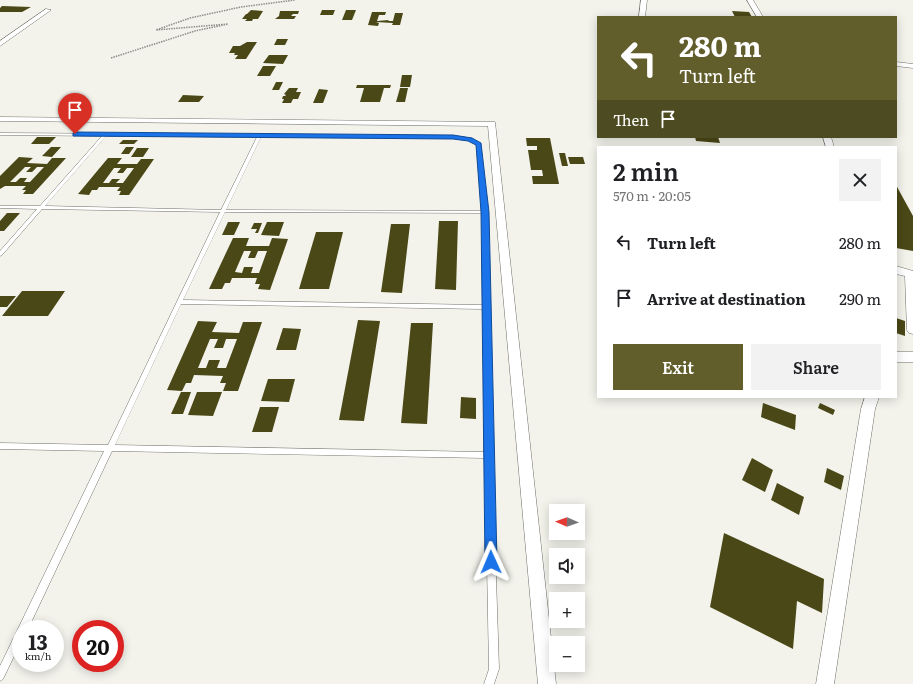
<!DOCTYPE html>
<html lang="en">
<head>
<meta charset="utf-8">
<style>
	:root { --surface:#fff; --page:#f2f2f2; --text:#202124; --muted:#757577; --accent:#615e2b }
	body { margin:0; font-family:Literata,serif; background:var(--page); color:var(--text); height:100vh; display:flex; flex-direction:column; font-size:15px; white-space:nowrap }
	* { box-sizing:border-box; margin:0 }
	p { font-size:13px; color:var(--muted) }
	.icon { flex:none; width:22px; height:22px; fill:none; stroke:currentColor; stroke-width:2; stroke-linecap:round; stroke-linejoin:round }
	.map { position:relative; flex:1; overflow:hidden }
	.side { position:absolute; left:597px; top:146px; width:300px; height:252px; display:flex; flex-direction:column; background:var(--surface); border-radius:0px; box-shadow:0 2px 10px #0003 }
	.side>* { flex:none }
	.banner { position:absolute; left:597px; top:16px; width:300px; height:122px; border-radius:0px; box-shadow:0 2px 10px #0003; background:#615e2b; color:#fff; overflow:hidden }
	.needle { width:26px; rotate:272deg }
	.controls { position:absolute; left:549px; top:504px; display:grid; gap:8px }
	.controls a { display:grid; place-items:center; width:36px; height:36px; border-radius:0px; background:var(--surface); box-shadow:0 2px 10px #0003; font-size:20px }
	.speed { position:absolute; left:12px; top:620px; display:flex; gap:8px; font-size:20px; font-weight:700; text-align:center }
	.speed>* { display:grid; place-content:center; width:52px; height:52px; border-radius:50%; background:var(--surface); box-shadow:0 2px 10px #0003; line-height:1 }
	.speed small { font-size:10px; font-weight:400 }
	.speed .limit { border:6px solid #d22; background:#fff; color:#111 }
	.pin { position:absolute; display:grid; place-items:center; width:34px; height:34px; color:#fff; margin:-41px -17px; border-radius:50% 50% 50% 0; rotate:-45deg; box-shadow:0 0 4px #0007 }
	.pin .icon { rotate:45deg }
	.me { position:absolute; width:44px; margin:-22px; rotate:359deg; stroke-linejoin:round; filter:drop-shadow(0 0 3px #0008) }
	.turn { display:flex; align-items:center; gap:14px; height:84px; padding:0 16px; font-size:18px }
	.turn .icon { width:52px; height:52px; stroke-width:2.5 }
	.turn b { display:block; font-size:28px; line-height:34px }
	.then { display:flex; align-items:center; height:38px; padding:0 16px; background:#0003; gap:8px; font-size:15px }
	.round { display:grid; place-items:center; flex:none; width:42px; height:42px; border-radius:0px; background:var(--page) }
	.overview { display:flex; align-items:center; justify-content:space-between; height:68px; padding:0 16px }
	h1 { font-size:24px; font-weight:600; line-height:30px }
	.button { display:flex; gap:8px; margin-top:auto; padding:8px 16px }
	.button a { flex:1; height:46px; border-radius:0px; background:var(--accent); color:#fff; font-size:16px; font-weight:600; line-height:46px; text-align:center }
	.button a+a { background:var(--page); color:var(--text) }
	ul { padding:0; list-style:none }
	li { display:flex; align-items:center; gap:12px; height:56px; padding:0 16px }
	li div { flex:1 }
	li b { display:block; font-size:15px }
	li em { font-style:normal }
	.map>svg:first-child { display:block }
	.building { fill:#4a4816; fill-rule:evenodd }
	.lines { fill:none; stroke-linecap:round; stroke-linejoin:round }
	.lane-casing { stroke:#70706a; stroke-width:1 }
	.street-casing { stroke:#70706a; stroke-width:1 }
	.path { stroke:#8f8f8a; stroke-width:1.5; stroke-dasharray:1.5 1; stroke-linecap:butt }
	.lane { fill:#fff; fill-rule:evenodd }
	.street { fill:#fff; fill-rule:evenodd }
	.route { fill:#1a73e8; stroke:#114b97 }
</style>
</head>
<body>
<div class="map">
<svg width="913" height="684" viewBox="0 0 913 684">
	<rect width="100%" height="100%" fill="#f3f3ec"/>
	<path class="building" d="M 2,6 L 31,7 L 22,12 L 0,12 L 0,8 Z
		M 251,10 L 263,11 L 258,19 L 253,19 L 252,21 L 245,21 L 247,19 L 242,19 L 246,14 L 250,14 L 247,14 Z
		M 322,10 L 335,10 L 333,15 L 320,15 Z
		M 346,10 L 356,10 L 352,20 L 342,20 Z
		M 280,11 L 299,11 L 298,14 L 293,14 L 291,16 L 296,16 L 294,19 L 275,19 L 279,16 Z
		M 732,11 L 749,12 L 752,17 L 735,17 Z
		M 372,12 L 386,12 L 385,15 L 379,15 L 377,21 L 389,20 L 388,21 L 393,21 L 395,13 L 403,13 L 400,25 L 392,25 L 393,23 L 376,22 L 379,23 L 378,26 L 368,25 Z
		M 277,39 L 288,39 L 285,45 L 274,45 Z
		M 247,42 L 257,42 L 246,59 L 235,59 L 238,55 L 234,55 L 235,53 L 229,53 L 233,46 L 240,46 Z
		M 269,55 L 288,55 L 283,64 L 263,63 Z
		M 263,66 L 276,66 L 270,76 L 257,76 Z
		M 402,75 L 412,75 L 410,87 L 400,87 Z
		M 276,82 L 283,82 L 279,90 L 272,90 Z
		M 357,85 L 391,85 L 390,88 L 384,88 L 380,102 L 360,102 L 364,88 L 356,88 Z
		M 289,88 L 298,88 L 296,92 L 301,92 L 298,99 L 293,99 L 291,103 L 282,103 L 284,99 L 282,99 L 283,96 L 285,96 L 286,95 L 284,94 Z
		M 400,88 L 408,88 L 405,102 L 396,102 Z
		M 319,89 L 328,90 L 323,103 L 313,103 Z
		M 183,95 L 204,96 L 199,102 L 178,102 Z
		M 37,137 L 56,137 L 49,144 L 31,144 Z
		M 695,137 L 718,137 L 720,143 L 696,141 Z
		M 526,138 L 550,138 L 559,184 L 533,184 L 532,176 L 543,176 L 542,170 L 531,170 L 528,150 L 537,150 L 537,146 L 527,146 Z
		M 123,140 L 138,140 L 134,144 L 119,144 Z
		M 51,147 L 61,147 L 52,157 L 42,156 Z
		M 126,147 L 134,147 L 129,154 L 121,154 Z
		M 137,148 L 149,148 L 143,157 L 131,157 Z
		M 559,153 L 565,153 L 568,166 L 562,166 Z
		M 19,157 L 33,158 L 27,163 L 47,164 L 52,158 L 66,158 L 33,194 L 23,194 L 26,190 L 22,190 L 26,186 L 5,186 L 0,189 L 0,176 ZM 25,167 L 31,167 L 26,172 L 32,172 L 37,167 L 44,167 L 30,182 L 24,182 L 27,178 L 20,178 L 16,182 L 10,182 Z
		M 568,157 L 583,157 L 585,164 L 570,164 Z
		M 108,158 L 122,158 L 117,164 L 137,164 L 141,159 L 154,159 L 129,195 L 119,195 L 121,191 L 117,191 L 120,187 L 99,187 L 97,190 L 92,190 L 89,195 L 78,194 ZM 114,168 L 121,168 L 117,173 L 123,173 L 127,168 L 134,168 L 123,183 L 116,183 L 120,179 L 112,179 L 109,183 L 103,183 Z
		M 896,185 L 913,216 L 913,251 L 896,248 Z
		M 7,213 L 20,213 L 4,231 L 0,231 L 0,221 Z
		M 439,221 L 458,221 L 456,290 L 435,289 Z
		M 228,222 L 240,222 L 234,235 L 222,235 Z
		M 267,222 L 284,222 L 279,236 L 261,235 Z
		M 254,223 L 262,223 L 258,233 L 255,233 L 257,229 L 251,229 Z
		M 391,224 L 410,224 L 402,293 L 381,292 Z
		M 316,232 L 343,232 L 329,289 L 299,289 Z
		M 233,238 L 249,238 L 246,246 L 269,246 L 272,238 L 288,239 L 270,290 L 258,289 L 260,284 L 255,284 L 257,278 L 232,278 L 230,283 L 225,283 L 222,289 L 209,289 ZM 244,251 L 251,251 L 248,258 L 255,258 L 258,251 L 267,251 L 259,273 L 251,273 L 253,267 L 244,267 L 242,273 L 235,272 Z
		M 22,291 L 65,291 L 48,316 L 2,316 Z
		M 0,296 L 16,296 L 7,307 L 0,307 Z
		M 896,318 L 905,321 L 905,336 L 896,333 Z
		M 358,320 L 380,321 L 364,421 L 339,420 Z
		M 198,321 L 217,322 L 212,332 L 239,333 L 243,322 L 262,322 L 238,391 L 223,391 L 226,383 L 220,383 L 223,376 L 194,375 L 191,383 L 186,383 L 182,391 L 167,390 ZM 210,339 L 218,339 L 214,348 L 223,348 L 226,339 L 237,339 L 226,368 L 217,368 L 220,360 L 209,360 L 206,368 L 198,368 Z
		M 411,323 L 433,323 L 427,424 L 401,423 Z
		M 283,328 L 301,329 L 296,350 L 276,350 Z
		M 268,379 L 295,379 L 289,402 L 261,401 Z
		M 181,392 L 191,392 L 183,414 L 171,414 Z
		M 197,392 L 222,392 L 213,416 L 188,415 Z
		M 461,397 L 476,398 L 476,419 L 460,418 Z
		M 763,403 L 796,415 L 795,430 L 761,417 Z
		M 820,403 L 835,410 L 833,415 L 818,408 Z
		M 260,407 L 279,407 L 272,432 L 252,432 Z
		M 752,458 L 773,470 L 765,492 L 742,480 Z
		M 827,468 L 844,476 L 841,490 L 824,482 Z
		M 777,483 L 804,497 L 799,515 L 771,500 Z
		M 724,533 L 824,579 L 822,613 L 797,601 L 793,649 L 710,607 Z"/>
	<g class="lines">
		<defs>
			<path id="lane" d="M 0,133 L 453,136 L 471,138 L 480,144 L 487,212 L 492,455 L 499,669 L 494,684 L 484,684 L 489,669 L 485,458 L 112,451 L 28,629 L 21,629 L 21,642 L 3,679 L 0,681 L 0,666 L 104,451 L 0,449 L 0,443 L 108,445 L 220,212 L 42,209 L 2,255 L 0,256 L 0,251 L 37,209 L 0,208 L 0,206 L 40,206 L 102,136 L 0,135 ZM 106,136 L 257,137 L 221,210 L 45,206 ZM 261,137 L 453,138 L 469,140 L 477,145 L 482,211 L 226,210 ZM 225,212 L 483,213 L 483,305 L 183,300 ZM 181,304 L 483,309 L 484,452 L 115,445 Z"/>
			<path id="street" d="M 641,0 L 647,0 L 645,17 L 639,17 Z
				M 747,0 L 753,0 L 763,17 L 757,17 Z
				M 46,9 L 51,10 L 0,46 L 0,41 Z
				M 896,62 L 913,64 L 913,68 L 896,66 Z
				M 0,117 L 495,122 L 556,684 L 538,684 L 488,126 L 0,121 Z
				M 823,137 L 831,137 L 834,147 L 826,147 Z
				M 896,266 L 913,271 L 913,334 L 909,333 L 907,330 L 905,276 L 896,274 Z
				M 896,352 L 913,352 L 913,362 L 896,362 Z
				M 865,397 L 879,397 L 875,409 L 834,684 L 816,684 L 861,409 Z"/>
		</defs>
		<use href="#lane" class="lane-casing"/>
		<use href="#street" class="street-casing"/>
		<path class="path" d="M 111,58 L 195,31 L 228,24 L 156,30 L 190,18 L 241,7 L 295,0"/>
		<use href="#lane" class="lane"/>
		<use href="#street" class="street"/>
	</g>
	<path class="route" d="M 75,132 L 453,135 L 472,138 L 481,143 L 489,212 L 497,562 L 495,567 L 491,568 L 487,567 L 485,562 L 481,212 L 476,145 L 468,141 L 453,139 L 73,136 L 73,133 Z"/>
</svg>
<div class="controls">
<a><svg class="needle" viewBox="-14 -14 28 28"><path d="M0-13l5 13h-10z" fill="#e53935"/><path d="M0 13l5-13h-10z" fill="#757577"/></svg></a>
<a><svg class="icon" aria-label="sound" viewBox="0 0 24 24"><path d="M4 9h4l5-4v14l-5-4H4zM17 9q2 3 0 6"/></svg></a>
<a>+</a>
<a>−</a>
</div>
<div class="speed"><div>13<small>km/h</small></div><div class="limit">20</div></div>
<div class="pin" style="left:75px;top:134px;background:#d93025"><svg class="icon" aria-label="arrive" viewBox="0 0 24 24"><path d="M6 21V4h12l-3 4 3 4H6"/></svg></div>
<svg class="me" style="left:491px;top:562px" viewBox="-20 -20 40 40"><path d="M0-17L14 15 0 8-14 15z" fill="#1a73e8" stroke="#fff" stroke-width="4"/></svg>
<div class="banner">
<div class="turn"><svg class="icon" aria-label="left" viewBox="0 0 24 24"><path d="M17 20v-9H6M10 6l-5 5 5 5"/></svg><div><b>280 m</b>Turn left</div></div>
<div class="then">Then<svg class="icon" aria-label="arrive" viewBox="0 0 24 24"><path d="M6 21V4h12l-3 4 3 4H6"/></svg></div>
</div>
<section class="side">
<div class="overview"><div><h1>2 min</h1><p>570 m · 20:05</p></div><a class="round"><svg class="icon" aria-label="close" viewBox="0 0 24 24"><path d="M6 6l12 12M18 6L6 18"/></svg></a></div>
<ul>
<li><svg class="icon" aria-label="left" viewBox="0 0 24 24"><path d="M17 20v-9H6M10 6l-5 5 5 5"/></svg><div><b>Turn left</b></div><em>280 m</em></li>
<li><svg class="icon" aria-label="arrive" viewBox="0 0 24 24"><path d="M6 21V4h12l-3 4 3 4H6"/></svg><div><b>Arrive at destination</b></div><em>290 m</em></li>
</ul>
<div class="button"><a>Exit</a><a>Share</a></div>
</section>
</div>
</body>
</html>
